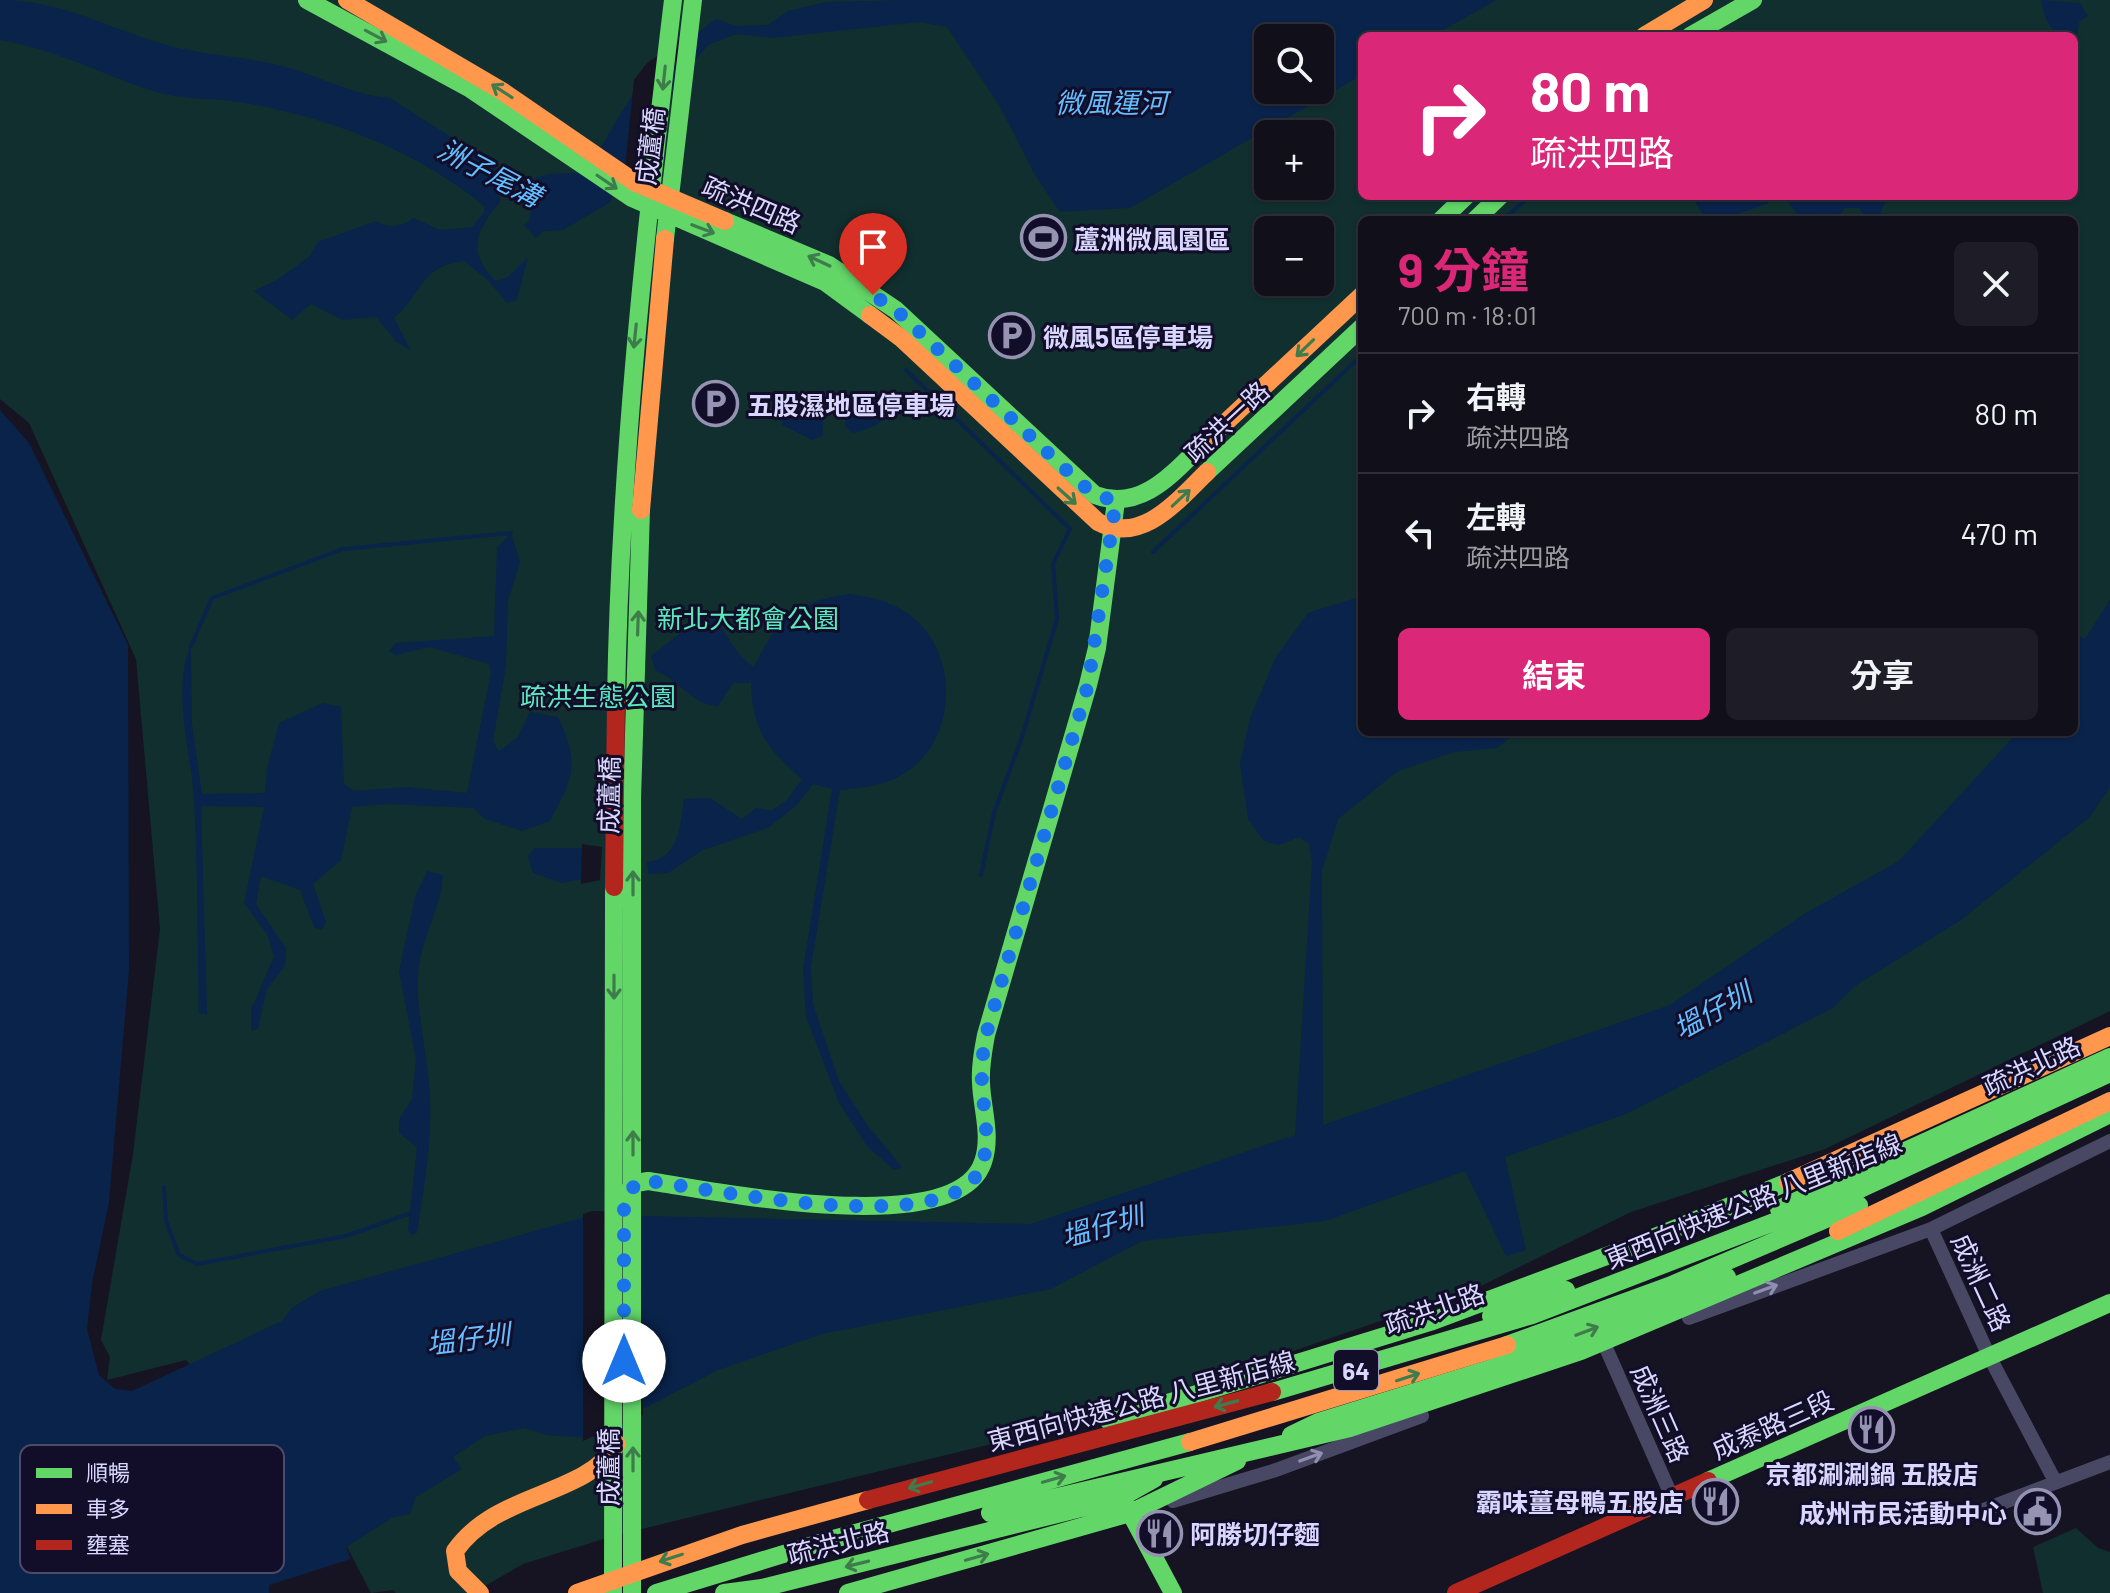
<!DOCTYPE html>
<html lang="zh-TW">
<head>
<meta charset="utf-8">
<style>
	:root { --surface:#100f1a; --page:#1e1d27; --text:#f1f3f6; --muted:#9c9ca2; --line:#302f39; --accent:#db2777 }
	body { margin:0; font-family:Barlow,"Noto Sans TC",sans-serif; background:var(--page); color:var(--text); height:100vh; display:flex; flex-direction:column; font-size:30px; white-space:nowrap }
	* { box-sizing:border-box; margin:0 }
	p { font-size:26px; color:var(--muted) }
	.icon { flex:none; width:44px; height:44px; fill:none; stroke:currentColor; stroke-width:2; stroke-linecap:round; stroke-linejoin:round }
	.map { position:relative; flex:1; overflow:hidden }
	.details { position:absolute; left:1358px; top:216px; width:720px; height:520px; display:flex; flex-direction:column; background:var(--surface); border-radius:12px; box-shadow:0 2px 6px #0004,0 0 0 2px var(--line) }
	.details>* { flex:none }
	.top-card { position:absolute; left:1358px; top:32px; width:720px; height:168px; border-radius:12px; box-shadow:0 2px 6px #0004,0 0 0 2px var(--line); background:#db2777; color:#fff; overflow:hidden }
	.controls { position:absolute; left:1254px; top:24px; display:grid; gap:16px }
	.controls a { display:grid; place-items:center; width:80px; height:80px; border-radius:12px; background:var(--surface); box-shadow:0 2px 6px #0004,0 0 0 2px var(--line); font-size:40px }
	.pin { position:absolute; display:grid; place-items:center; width:68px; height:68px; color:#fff; margin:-82px -34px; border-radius:50% 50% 50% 0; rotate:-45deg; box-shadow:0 0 8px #0007 }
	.pin .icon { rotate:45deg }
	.me { position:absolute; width:88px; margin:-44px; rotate:0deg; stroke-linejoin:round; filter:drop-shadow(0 0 6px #0008) }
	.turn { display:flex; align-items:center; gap:28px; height:168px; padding:0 40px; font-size:36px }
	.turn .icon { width:104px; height:104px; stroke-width:2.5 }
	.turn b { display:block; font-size:56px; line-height:68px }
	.round { display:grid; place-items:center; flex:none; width:84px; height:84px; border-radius:12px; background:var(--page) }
	.overview { display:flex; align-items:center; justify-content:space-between; height:136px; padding:0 40px }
	h1 { font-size:48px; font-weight:700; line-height:60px; color:var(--accent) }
	.action { display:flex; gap:16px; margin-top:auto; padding:16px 40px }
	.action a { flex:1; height:92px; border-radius:12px; background:var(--accent); color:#fff; font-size:32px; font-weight:700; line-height:92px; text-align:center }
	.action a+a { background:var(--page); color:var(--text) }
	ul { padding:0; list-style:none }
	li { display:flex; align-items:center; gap:24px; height:120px; padding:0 40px; border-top:2px solid var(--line) }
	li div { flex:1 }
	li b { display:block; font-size:30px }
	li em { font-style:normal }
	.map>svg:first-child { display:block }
	.green { fill:#112f2f; fill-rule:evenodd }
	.water { fill:#09234a; fill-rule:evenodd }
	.pier { fill:#161423 }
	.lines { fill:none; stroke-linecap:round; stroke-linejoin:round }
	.stream { stroke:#09234a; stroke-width:4 }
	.street { stroke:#484864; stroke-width:14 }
	.fast { stroke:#63d668; stroke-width:18 }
	.slow { stroke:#ff974d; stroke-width:18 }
	.jam { stroke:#b3261e; stroke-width:18 }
	.oneway { stroke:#3f7c4c }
	.oneway2 { stroke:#908fb2 }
	.route { stroke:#1a73e8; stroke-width:14; stroke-dasharray:0 25.2 }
	.labels { text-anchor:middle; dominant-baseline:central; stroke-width:6; stroke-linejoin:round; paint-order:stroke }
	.shield { fill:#120e29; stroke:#9d9abf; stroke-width:2 }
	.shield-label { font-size:24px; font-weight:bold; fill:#d9d6ff }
	.street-label { font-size:26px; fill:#d9d6ff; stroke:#120e29 }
	.poi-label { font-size:26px; font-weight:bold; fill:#d9d6ff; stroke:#120e29; text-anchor:start }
	.park-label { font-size:26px; fill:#58e9bf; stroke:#120e29 }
	.water-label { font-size:28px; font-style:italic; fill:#64bdff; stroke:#120e29 }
	.key { fill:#120e29; stroke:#4e4a69; stroke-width:2 }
	.key-label { font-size:22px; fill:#d9d6ff }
</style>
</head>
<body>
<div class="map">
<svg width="2110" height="1593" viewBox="0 0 2110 1593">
	<rect width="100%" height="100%" fill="#161423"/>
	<path class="green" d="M 0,0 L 2110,0 L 2110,1011 L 1825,1149 L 1631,1212 L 1479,1287 L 1102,1417 L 613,1536 L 523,1564 L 473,1593 L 396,1593 L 393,1590 L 371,1593 L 336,1526 L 186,1360 L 107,1380 L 110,1357 L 101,1340 L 133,1154 L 160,929 L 136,659 L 29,423 L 0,399 ZM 1362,36 L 2074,36 L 2074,196 L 1362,196 ZM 1268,38 L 1320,38 L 1320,90 L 1268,90 ZM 1268,134 L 1320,134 L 1320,186 L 1268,186 ZM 1362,220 L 2074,220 L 2074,732 L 1362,732 ZM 1268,230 L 1320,230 L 1320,282 L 1268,282 Z
		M 2076,1528 L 2098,1548 L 2110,1552 L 2110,1593 L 2043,1593 L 2033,1547 Z"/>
	<path class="water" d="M 0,0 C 64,0 111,30 170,46 C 213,57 260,57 302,72 C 331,82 359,96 390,98 L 496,166 L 500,202 C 476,230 466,253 496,281 L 508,277 L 528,257 L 517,300 L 507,303 L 488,280 L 464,261 C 419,266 422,296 394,318 L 411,351 L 396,341 L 376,317 L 342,320 L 311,304 L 292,320 L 254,291 L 277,280 L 310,256 L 318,242 L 376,221 C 389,229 402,227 414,218 L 440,230 L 472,227 L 484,213 L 484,206 C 414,149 334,120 246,103 C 214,97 181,101 150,90 C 96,72 58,50 0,40 Z
		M 906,0 L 1497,0 L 1432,36 L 1362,36 L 1362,75 L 1130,208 L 1060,212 L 1035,175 L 999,105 L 947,27 L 919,22 L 773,38 L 736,34 L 708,45 L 647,115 L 636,160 L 609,203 L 563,230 L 544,231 L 536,238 L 524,225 L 529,222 L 533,202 L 522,197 L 525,182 L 548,174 L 576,173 L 593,160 L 649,67 L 716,19 L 736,26 L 768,25 L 788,11 L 826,2 ZM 1268,38 L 1320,38 L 1320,90 L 1268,90 Z
		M 2041,0 L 2080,3 L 2088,16 L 2079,22 L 2074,58 L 2074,36 C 2050,36 2045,21 2041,0 Z
		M 1691,196 L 1772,196 L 1769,203 L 1740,213 L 1739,220 L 1707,220 Z
		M 1783,196 L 1889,196 L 1880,212 L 1885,220 L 1868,220 L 1859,208 L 1844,208 L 1838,220 L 1824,213 L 1802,220 Z
		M 875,397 L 885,397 L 891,409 C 882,425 869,429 852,433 L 845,426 L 845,414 Z
		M 790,401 L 823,419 L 823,435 L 812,440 L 782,425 L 781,413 Z
		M 0,410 L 29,443 L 128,645 L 129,970 L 109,1202 L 92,1284 L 87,1329 L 99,1375 L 115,1389 L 132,1391 L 282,1321 L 293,1307 L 320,1291 L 592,1215 L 1031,1224 L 1295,1135 L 1312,862 L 1309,844 L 1299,837 L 1279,845 L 1264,841 L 1248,819 L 1240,764 L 1250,718 L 1276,657 L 1308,613 L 1362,596 L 1362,732 L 1517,732 L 1497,748 L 1454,752 L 1398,771 L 1338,819 L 1322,871 L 1323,1125 L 1670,1005 L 1804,914 L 1899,861 L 2018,732 L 2074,732 L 2074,633 L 2085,639 L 2110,600 L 2110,787 L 2090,817 L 1961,920 L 1855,986 L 1833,1008 L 1626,1114 L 1505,1157 L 1526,1250 L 1506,1256 L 1465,1171 L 1325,1221 L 1142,1241 L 1051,1289 L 822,1334 L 718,1370 L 587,1438 L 547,1435 L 525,1428 L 485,1436 L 453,1457 L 462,1469 L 416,1497 L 410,1514 L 392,1518 L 346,1547 L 351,1559 L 269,1585 L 269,1593 L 0,1593 Z
		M 511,533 L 520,562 L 508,601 L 506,666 L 493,741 L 499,751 L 517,738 L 530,712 L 558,717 C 580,763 574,776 550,821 L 522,831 L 485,819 L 473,808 L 389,804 L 352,807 L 341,860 L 313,884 L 326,922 L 322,930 L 314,927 L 300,890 L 261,876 L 256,904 L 286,948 L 285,966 L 267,989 L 258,1029 L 251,1031 L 251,1010 L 274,956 L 267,934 L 244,903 L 264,807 L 201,806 L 207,1014 L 199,1014 C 197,942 198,869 194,798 C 191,753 171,686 191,646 L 192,724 L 202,794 L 265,793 L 267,768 L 279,723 L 323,703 L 341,707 L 344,784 L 354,791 L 407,787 L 467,793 L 491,672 L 489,664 L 429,647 L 396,655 L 389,651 L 396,643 L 494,636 L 497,548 Z
		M 849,594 C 871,597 889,601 907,613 C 964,652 958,751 894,779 C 876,787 859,788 840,790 L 811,967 L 813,1004 L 839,1081 L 868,1126 L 902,1167 L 894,1170 L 867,1146 L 839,1103 L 806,1016 L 803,969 L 832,789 L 813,784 L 796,806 L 768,828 L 703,850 L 668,873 L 648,874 L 647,862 C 680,858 680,826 684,799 L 710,798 L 742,819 L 756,808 L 771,811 L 787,800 L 802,779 C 768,750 752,729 751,683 L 733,683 L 718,706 C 693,705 677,679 655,670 L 651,656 L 694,623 L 714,618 C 729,635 734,654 754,667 C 777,619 795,602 849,594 Z
		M 535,848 L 598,848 L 598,876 L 562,883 L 533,873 L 528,856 Z
		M 427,871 L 443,875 C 441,911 420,939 418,976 C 416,1016 429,1058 430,1098 C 432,1144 424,1188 417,1233 L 411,1235 L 408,1229 L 417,1147 L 399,1133 L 399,1120 L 412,1099 L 416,1059 L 399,971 L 415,897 Z"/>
	<path class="pier" d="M 691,32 L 651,117 L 640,161 L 623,188 L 634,80 L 646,64 Z
		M 582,844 L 602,847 L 600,880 L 581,884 Z
		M 592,1211 L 640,1212 L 643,1415 L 583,1441 L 583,1214 Z"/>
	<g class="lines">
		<path class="stream" d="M 494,174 L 526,191
			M 1503,220 L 1530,196
			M 906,370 L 1070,529 L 1053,564 L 1057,619 L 1022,737 L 994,813 L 981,875
			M 1153,552 L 1362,355
			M 191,646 L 212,598 L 343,549 L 511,533
			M 164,1187 L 166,1221 L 179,1255 L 197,1264 L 346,1236 L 411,1213"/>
		<path class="street" d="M 1931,1229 L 1989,1356 L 2055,1481
			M 1689,1318 L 1931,1229 L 2110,1141
			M 1606,1348 L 1672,1497
			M 1173,1501 L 1276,1470 L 1422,1416
			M 1973,1514 L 2110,1462"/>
		<path class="fast" d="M 307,0 L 469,88 L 632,198 L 825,282 L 870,315
			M 1690,36 L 1753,0
			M 1441,220 L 1466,196
			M 1475,220 L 1500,196
			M 725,221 L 829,265 L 896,310 L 1095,495 C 1144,513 1176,469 1208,439
			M 665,239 L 693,0
			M 1207,472 L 1362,327
			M 616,699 C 620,464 645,233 673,0
			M 626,1194 L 636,1183 L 648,1181 C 712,1190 956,1242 983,1162 C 992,1136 982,1109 981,1083 C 980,1067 983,1051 986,1035 L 1088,685 L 1097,648 L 1116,501
			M 1779,1209 L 2110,1057
			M 1491,1316 L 1566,1290
			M 1507,1345 L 1669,1286 L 1859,1205
			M 1272,1392 L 1532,1315 L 1860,1189 L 2110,1073
			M 1109,1421 L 1430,1322 L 1628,1248 L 1788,1182
			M 1291,1435 L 1318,1422 L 1492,1368 L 1727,1277
			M 1708,1481 L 2110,1303
			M 1124,1501 L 1173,1593
			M 990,1513 L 1350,1428 L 1581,1351 L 1922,1207 L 2110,1114
			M 613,1593 L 614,887
			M 632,1593 L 632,799 L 641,510
			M 656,1593 L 826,1541 L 1190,1442
			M 724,1593 L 762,1588 L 1101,1503 L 1122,1497 L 1154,1479
			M 848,1593 L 1130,1513 L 1237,1461"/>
		<path class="slow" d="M 347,0 L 502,91 L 636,183 L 725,221
			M 1644,36 L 1704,0
			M 870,315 L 901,338 L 1098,522 C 1142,545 1177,501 1207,472
			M 1208,439 L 1362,295
			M 641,510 L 665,239
			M 1788,1182 L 2110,1036
			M 1838,1231 L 2110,1101
			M 1190,1442 L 1507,1345
			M 480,1593 L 458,1571 L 455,1551 C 497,1491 586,1497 617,1444
			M 577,1593 L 742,1535 L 868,1500"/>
		<path class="jam" d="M 614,887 L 616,699
			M 868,1500 L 1272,1392
			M 1456,1593 L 1708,1481"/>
	</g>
	<defs><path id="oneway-shaft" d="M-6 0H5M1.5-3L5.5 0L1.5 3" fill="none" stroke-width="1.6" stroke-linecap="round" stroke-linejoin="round" transform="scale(2)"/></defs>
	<g class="oneway">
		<use href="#oneway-shaft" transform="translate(376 36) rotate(28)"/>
		<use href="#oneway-shaft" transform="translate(664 78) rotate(96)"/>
		<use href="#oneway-shaft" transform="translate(502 91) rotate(-147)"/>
		<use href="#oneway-shaft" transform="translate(607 182) rotate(34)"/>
		<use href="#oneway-shaft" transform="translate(703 229) rotate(21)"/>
		<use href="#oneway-shaft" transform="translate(819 261) rotate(-155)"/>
		<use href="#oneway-shaft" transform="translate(635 336) rotate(96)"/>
		<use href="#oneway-shaft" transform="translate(1305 348) rotate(136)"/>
		<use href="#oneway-shaft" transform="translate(1067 496) rotate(42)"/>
		<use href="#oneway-shaft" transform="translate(1181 498) rotate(-43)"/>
		<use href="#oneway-shaft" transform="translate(638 623) rotate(-88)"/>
		<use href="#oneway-shaft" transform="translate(633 883) rotate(-90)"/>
		<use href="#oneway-shaft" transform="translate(614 987) rotate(90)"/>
		<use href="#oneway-shaft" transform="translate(633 1143) rotate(-90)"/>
		<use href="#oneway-shaft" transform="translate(1587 1331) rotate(-21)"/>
		<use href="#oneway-shaft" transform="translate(1408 1377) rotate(-18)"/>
		<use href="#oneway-shaft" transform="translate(1226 1404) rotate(165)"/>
		<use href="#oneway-shaft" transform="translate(633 1459) rotate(-90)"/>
		<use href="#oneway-shaft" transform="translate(1054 1479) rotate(-16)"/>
		<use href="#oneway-shaft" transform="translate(920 1485) rotate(164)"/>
		<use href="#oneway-shaft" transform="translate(977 1557) rotate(-16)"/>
		<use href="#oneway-shaft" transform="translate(671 1558) rotate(162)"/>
		<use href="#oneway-shaft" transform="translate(857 1564) rotate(166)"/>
	</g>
	<g class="oneway2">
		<use href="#oneway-shaft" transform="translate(1766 1289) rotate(-20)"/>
		<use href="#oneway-shaft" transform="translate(1311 1457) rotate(-20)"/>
	</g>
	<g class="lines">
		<path class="route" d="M 624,1361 L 624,1202 L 636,1183 L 648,1181 C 713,1189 940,1238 978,1173 C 993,1147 983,1112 982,1083 C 981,1067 983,1051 986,1035 L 1088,685 L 1116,501 L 1095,495 L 1079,482 L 896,310 L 873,295"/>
	</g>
	<defs>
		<symbol id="stadium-ring" viewBox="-11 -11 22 22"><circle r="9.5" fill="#120e29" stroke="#9592b2" stroke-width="1.5"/><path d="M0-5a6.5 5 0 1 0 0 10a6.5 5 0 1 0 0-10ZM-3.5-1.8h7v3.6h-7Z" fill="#9592b2"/></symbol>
		<symbol id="parking-ring" viewBox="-11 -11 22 22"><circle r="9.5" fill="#120e29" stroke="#9592b2" stroke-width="1.5"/><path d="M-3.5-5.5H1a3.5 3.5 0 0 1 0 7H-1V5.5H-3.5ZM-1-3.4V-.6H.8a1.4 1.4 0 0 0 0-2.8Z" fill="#9592b2"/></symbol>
		<symbol id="restaurant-ring" viewBox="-11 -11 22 22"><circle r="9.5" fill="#120e29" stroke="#9592b2" stroke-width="1.5"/><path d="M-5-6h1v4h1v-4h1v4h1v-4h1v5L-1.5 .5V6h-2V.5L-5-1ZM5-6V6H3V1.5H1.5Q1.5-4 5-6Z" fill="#9592b2"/></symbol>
		<symbol id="civic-ring" viewBox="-11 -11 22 22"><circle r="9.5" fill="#120e29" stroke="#9592b2" stroke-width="1.5"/><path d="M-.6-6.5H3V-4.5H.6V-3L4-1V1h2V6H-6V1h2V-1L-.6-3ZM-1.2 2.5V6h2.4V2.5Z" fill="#9592b2"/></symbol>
	</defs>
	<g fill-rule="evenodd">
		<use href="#stadium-ring" x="1018" y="212" width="51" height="51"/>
		<use href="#parking-ring" x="986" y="310" width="51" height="51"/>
		<use href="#parking-ring" x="690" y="378" width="51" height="51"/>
		<use href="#restaurant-ring" x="1846" y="1404" width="51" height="51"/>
		<use href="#restaurant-ring" x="1690" y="1476" width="51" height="51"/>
		<use href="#civic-ring" x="2012" y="1486" width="51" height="51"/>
		<use href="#restaurant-ring" x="1134" y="1508" width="51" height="51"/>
	</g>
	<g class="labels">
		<rect class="shield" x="1334" y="1350" width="44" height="40" rx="6"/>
		<g class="shield-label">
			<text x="1356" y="1370">64</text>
		</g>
		<g class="street-label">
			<text transform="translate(649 146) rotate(-83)">成蘆橋</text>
			<text transform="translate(752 204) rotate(23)">疏洪四路</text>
			<text transform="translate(1226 421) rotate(-43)">疏洪一路</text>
			<text transform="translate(608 795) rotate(-89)">成蘆橋</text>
			<text transform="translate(2031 1065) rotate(-25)">疏洪北路</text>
			<text transform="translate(1753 1200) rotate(-22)">東西向快速公路 八里新店線</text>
			<text transform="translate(1982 1282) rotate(65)">成洲二路</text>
			<text transform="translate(1434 1308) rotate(-19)">疏洪北路</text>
			<text transform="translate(1141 1400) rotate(-15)">東西向快速公路 八里新店線</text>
			<text transform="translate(1661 1413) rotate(66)">成洲三路</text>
			<text transform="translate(1772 1424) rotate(-24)">成泰路三段</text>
			<text transform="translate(607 1467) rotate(-90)">成蘆橋</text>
			<text transform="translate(838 1542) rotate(-14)">疏洪北路</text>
		</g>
		<g class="poi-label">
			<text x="1074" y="238">蘆洲微風園區</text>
			<text x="1043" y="336">微風5區停車場</text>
			<text x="747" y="404">五股濕地區停車場</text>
			<text x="1872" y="1473" text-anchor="middle">京都涮涮鍋 五股店</text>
			<text x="1684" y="1501" text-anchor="end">霸味薑母鴨五股店</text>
			<text x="2007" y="1512" text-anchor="end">成州市民活動中心</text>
			<text x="1190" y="1533">阿勝切仔麵</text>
		</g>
		<g class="park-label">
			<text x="748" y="617">新北大都會公園</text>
			<text x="598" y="695">疏洪生態公園</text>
		</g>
		<g class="water-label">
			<text x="1111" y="102">微風運河</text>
			<text transform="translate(490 172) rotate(28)">洲子尾溝</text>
			<text transform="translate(1712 1010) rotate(-29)">塭仔圳</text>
			<text transform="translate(1102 1225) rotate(-16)">塭仔圳</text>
			<text transform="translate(468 1338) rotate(-7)">塭仔圳</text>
		</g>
	</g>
	<rect x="20" y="1445" width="264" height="128" rx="12" class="key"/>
	<rect x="36" y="1468" width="36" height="10" fill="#63d668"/>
	<rect x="36" y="1504" width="36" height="10" fill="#ff974d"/>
	<rect x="36" y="1540" width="36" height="10" fill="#b3261e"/>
	<g class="key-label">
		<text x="86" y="1481">順暢</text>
		<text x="86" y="1517">車多</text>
		<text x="86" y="1553">壅塞</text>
	</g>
</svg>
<div class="controls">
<a><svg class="icon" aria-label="search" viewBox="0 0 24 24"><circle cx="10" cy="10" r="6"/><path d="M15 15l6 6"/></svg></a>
<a>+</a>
<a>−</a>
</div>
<div class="pin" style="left:873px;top:295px;background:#d93025"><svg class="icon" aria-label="arrive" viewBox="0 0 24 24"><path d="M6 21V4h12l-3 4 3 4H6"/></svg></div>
<svg class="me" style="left:624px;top:1361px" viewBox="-20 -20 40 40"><circle r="19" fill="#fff"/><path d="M0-13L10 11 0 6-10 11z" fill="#1a73e8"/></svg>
<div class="top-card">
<div class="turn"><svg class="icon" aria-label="right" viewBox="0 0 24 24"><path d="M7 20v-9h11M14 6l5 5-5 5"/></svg><div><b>80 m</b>疏洪四路</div></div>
</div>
<section class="details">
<div class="overview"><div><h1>9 分鐘</h1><p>700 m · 18:01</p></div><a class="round"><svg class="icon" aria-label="close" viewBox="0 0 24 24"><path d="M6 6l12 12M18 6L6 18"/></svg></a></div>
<ul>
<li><svg class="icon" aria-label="right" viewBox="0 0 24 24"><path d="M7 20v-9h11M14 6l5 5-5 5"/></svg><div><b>右轉</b><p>疏洪四路</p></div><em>80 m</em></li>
<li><svg class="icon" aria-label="left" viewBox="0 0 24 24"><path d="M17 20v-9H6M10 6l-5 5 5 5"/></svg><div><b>左轉</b><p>疏洪四路</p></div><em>470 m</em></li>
</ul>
<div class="action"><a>結束</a><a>分享</a></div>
</section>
</div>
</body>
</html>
